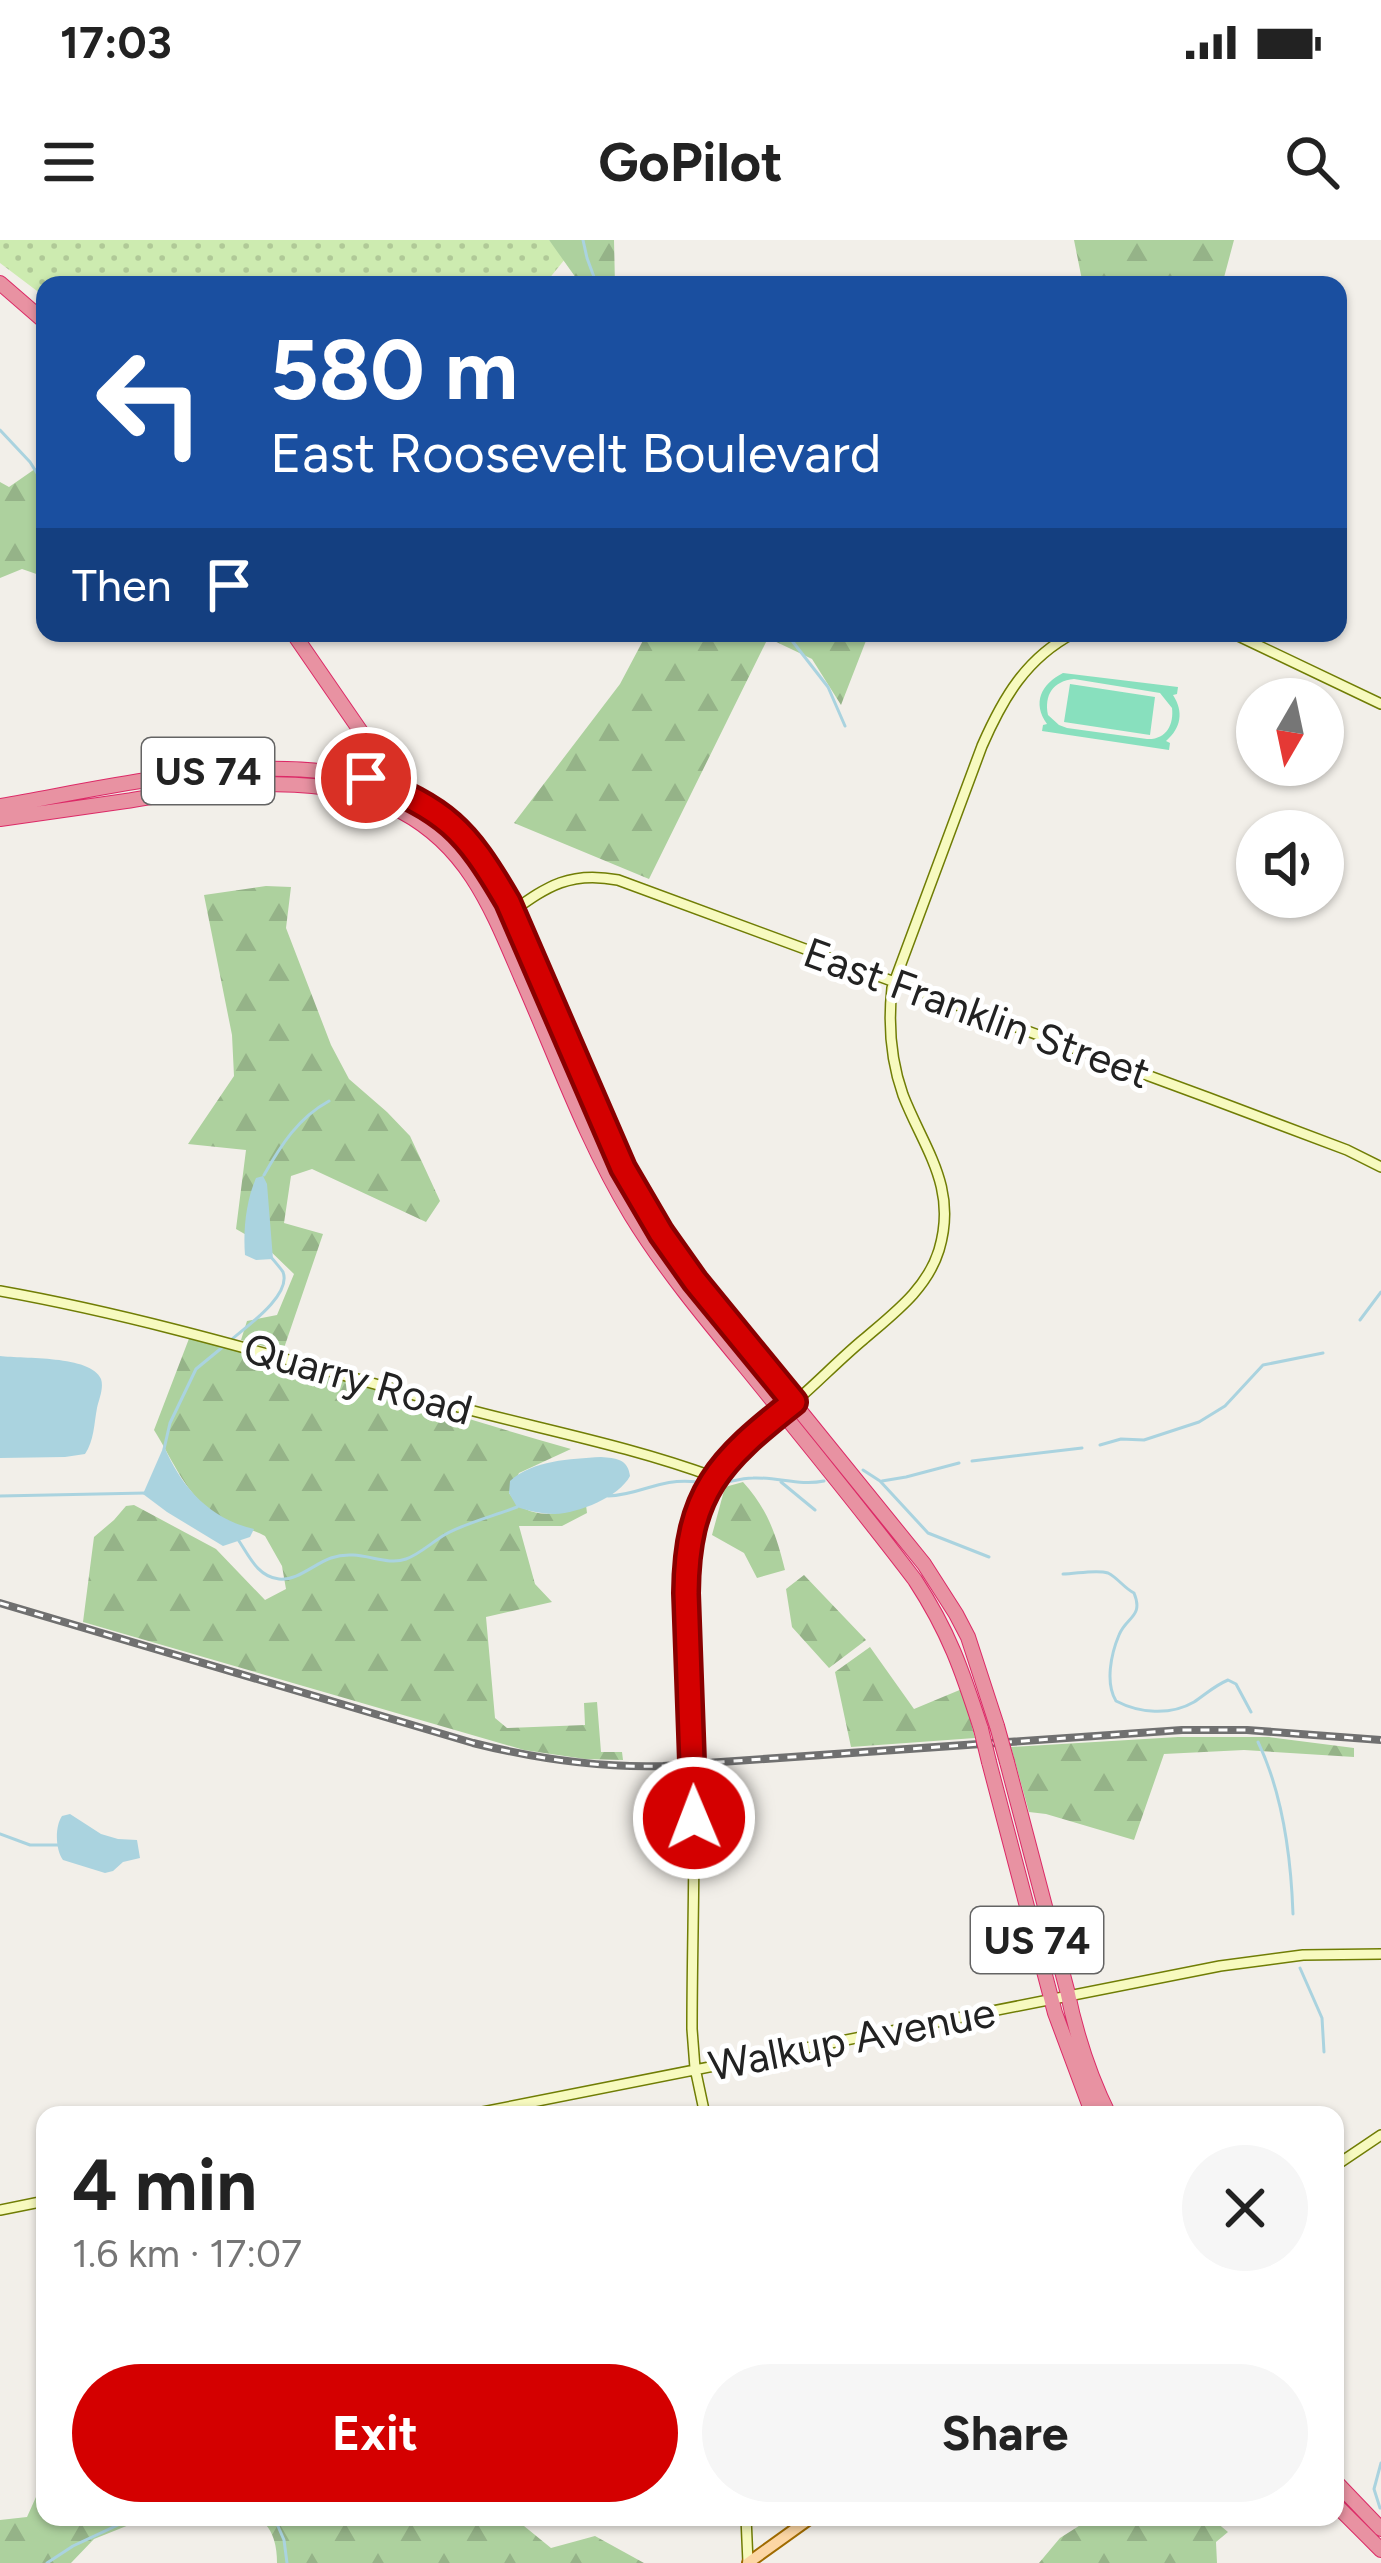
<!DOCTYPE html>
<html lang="en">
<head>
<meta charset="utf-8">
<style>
	:root { --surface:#fff; --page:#f6f6f6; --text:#222; --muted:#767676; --accent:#d40000 }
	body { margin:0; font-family:Figtree,sans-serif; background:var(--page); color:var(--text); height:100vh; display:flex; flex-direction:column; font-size:45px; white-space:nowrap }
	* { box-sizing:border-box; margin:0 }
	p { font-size:39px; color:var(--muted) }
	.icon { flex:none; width:66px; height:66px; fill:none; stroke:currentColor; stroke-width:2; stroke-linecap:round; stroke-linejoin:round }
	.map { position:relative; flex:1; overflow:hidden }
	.panel { position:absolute; left:36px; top:1866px; width:1308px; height:420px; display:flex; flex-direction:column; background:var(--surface); border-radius:24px; box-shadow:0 3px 9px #0004 }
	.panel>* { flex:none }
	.top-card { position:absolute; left:36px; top:36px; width:1311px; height:366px; border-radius:24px; box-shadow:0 3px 9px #0004; background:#1a4fa0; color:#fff; overflow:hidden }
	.needle { width:78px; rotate:189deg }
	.fabs { position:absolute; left:1236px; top:438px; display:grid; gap:24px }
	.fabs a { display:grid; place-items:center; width:108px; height:108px; border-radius:50%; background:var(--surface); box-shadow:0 3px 9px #0004; font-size:60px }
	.pin { position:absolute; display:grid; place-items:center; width:102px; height:102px; color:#fff; margin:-51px; border:6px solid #fff; border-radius:50%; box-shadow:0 3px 12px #0007 }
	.me { position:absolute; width:132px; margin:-66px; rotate:359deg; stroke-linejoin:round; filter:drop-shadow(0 0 9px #0008) }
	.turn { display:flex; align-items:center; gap:42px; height:252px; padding:0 36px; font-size:54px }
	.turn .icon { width:156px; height:156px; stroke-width:2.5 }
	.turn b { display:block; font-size:84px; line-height:102px }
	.then { display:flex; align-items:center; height:114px; padding:0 36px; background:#0003; gap:24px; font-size:45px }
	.round { display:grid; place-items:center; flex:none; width:126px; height:126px; border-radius:63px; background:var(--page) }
	.headline { display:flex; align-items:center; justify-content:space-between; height:204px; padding:0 36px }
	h1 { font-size:72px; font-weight:700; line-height:90px }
	.cta { display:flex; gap:24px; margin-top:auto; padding:24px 36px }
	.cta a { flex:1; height:138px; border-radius:72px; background:var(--accent); color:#fff; font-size:48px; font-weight:700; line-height:138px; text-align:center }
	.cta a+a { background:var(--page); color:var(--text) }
	.status { display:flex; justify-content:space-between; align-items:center; height:84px; padding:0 60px; background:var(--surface); direction:ltr }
	.status svg { height:33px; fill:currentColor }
	header { display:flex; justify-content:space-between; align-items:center; height:156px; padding:0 36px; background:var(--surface); font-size:54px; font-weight:700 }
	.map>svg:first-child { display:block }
	.grass { fill:url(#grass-dots) }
	.forest { fill:url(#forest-firs) }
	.pitch { fill:#88e0be; fill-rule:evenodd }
	.water { fill:#aad3df }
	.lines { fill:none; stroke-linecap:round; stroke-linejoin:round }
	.stream { stroke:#aad3df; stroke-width:3 }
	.secondary-casing { stroke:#707d05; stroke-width:12 }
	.primary-casing { stroke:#a06b00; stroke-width:14 }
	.highway-casing { stroke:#dc2a67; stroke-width:16 }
	.secondary { stroke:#f7fabf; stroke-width:9 }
	.primary { stroke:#fcd6a4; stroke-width:10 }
	.highway { stroke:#e892a2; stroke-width:14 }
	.rail-casing { stroke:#707070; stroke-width:8 }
	.rail { stroke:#fff; stroke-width:3; stroke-dasharray:9; stroke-linecap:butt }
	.highway-bridge-casing { stroke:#dc2a67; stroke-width:16; stroke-linecap:butt }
	.highway-bridge { stroke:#e892a2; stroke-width:14 }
	.route-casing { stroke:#8a0000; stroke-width:30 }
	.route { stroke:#d40000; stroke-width:21 }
	.labels { text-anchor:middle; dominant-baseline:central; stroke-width:10; stroke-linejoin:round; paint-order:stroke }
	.shield { fill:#fff; stroke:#646464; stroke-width:3 }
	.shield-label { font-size:39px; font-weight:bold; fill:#222 }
	.street-label { font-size:42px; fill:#222; stroke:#fff }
</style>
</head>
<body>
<div class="status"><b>17:03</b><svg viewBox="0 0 49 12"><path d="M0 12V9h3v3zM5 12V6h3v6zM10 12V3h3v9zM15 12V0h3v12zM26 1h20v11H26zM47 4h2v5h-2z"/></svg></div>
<header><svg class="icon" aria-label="menu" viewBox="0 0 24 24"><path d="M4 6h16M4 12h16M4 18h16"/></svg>GoPilot<svg class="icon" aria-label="search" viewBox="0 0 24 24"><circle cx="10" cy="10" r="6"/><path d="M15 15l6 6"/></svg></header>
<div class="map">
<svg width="1381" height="2323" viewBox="0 0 1381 2323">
	<defs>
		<pattern id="grass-dots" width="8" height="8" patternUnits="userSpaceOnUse" patternTransform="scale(3)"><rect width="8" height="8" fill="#cdebb0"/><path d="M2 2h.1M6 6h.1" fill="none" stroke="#b0c997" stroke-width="1.8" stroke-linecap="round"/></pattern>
		<pattern id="forest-firs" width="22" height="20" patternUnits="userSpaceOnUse" patternTransform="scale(3)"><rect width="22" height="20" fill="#add19e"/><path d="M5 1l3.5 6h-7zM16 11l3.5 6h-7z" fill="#95b388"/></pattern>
	</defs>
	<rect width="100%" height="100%" fill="#f2efe9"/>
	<path class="grass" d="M 0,0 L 549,0 L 565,19 L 544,45 L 45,45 L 45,57 L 0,23 Z"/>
	<path class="forest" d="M 549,0 L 614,0 L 615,45 L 581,45 Z
		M 1074,0 L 1234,0 L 1222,45 L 1083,45 Z
		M 45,222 L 45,337 L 22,329 L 0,338 L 0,242 L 9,247 Z
		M 647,393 L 869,393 L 841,465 L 812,419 L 768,398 L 649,639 L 514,583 L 620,444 Z
		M 266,646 L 291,647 L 286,688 L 331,805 L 349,839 L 387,872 L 410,896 L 440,961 L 426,982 L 312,929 L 291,936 L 284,983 L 323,994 L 283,1111 L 241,1100 L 247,1081 L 277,1075 L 294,1034 L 264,1005 L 236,989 L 246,910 L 188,904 L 234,836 L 232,795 L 204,655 Z
		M 190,1096 C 318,1130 443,1173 571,1209 L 519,1233 L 509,1253 C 527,1282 558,1275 586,1265 L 587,1273 L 562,1286 L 519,1286 L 535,1344 L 552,1362 L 486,1377 L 495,1478 L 507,1488 L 585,1485 L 584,1463 L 597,1462 L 601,1512 L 622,1512 L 623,1520 L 585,1519 L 524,1510 L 83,1382 L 94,1297 L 114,1280 L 126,1266 L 134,1265 L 216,1309 L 265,1360 L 286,1349 L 282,1326 L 265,1296 C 251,1288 233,1286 219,1277 C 186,1256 174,1222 154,1190 Z
		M 743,1242 C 768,1270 776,1294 785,1330 L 757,1338 L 744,1313 L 712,1295 L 725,1247 Z
		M 804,1335 L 866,1400 L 829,1428 L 792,1387 L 786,1349 Z
		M 870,1407 L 914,1469 L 962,1449 L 975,1498 L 851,1507 L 835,1432 Z
		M 1178,1497 L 1269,1497 L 1354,1508 L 1354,1517 L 1244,1510 L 1164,1514 L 1134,1600 L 1046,1574 L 1029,1572 L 1011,1507 Z
		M 45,2237 L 45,2277 L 149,2277 L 94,2299 L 71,2323 L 0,2323 L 0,2280 L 27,2277 Z
		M 257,2277 L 513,2277 L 551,2308 L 595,2296 L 644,2323 L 277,2323 C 277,2305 273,2287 257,2277 Z
		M 1093,2277 L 1210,2277 L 1228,2292 L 1216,2302 L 1217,2323 L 1039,2323 L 1060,2298 Z"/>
	<path class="pitch" d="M 1063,433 L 1178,447 L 1177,454 L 1173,455 C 1184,472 1181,488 1166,501 L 1170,503 L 1169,510 L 1042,491 L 1043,485 L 1047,484 C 1032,463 1041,444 1063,433 ZM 1074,439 L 1160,453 L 1172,468 C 1174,485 1166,500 1147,499 L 1067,488 L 1059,485 L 1048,475 C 1044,455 1053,441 1074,439 Z
		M 1070,444 L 1155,457 L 1150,495 L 1064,482 Z"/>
	<path class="water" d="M 263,936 L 267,944 L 273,1019 L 256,1020 L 245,1015 C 243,990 246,961 256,938 Z
		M 0,1116 C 23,1119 91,1115 101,1139 C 104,1148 99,1159 97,1168 C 94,1184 94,1201 85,1214 L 65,1217 L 0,1218 Z
		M 164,1206 C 181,1247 210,1279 254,1289 L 250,1297 L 223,1306 L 167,1272 L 143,1254 Z
		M 601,1217 C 616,1218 628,1219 630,1236 C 619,1257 579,1273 555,1274 C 542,1274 529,1271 517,1267 L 509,1253 L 510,1241 C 533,1220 570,1219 601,1217 Z
		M 70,1574 L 101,1594 L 118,1599 L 137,1600 L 140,1618 L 123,1622 L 113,1631 L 105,1633 L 63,1620 C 55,1609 55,1586 62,1576 Z"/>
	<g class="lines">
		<path class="stream" d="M 583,0 L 587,18 L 597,45
			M 0,190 L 30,222 L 45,246
			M 786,393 L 828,447 L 845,486
			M 264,935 C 281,905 298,878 329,861
			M 1360,1080 L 1381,1052
			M 231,1100 C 246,1087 292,1055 283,1032 C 282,1030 271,1017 270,1016
			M 1100,1205 L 1121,1199 L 1144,1200 L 1199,1182 L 1225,1166 L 1263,1125 L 1323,1113
			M 164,1209 L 170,1183 L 196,1129 L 224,1106
			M 972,1221 L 1082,1208
			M 863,1230 L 880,1241 L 928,1293 L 989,1317
			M 882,1241 L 906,1237 L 959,1223
			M 781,1242 L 815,1270
			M 723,1243 C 733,1241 743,1238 753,1238 C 778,1237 800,1246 824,1241
			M 0,1256 L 146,1253
			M 608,1256 C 642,1255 659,1237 698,1242
			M 239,1301 C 249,1316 258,1337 279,1339 C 297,1341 314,1324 331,1318 C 360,1308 384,1327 406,1319 C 420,1314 432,1302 446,1294 C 468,1282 494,1276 517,1267
			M 1063,1334 C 1076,1334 1096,1329 1108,1333 C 1118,1338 1124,1348 1134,1353 C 1144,1377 1126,1377 1119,1395 C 1111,1414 1105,1443 1116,1461 C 1139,1473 1170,1476 1194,1462 C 1206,1454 1214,1446 1228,1440 L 1236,1444 L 1251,1472
			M 1258,1502 C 1283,1554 1291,1617 1293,1674
			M 0,1594 L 30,1605 L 62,1605
			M 1300,1728 L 1322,1778 L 1324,1812
			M 1380,2268 L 1374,2249 L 1381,2223
			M 274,2277 L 284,2300 L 287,2323
			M 47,2323 L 73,2306 L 135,2277"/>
		<defs>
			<path id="secondary" d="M 1232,393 L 1381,464
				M 497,682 C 540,653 562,629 618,640 L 1209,858 L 1347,910 L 1381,927
				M 0,1051 C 146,1077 287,1120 429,1159 C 523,1186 622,1203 714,1237
				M 467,1875 L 1220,1726 L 1303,1715 L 1381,1714
				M 705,1875 L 695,1828 L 692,1789 C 692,1696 696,1602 693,1508 C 692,1468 690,1429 688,1390 C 687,1363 684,1335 687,1308 C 691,1280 704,1247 722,1225 C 743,1199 771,1181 797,1160 C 820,1140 841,1118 864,1099 C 894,1073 927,1049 939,1010 C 958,947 924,909 903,855 C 891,821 888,784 892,748 L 982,506 C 1003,458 1026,418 1074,393
				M 1335,1926 L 1381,1895
				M 0,1970 L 45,1961
				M 746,2277 L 748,2323"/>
			<path id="primary" d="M 748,2323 L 812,2277"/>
			<path id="highway" d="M 0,43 L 45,82
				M 293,393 L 377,515 L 388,534 L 387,553
				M 0,566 C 127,545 341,487 448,580 C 474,603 491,633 507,662 L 623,928 L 661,993 L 695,1041 L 924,1324 L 956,1374 L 968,1397 L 997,1486
				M 0,579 C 42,573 84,567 126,561 C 212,547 321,527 402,572 C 469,608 492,670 521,737 C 556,816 586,901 631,975 C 666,1032 709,1083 751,1134 C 806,1202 862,1270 915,1340 C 949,1392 962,1430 981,1489
				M 989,1522 L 1055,1773 L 1093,1875
				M 1007,1522 L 1067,1750 C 1076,1794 1089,1835 1109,1875
				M 1335,2241 L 1381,2289
				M 1335,2264 L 1381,2310"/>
		</defs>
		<use href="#secondary" class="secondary-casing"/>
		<use href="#primary" class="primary-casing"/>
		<use href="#highway" class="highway-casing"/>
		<use href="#secondary" class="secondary"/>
		<use href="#primary" class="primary"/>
		<use href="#highway" class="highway"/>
		<defs>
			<path id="rail" d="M 0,1363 L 473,1503 C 537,1519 598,1528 663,1526 L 1182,1490 L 1247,1490 L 1381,1500"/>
		</defs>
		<use href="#rail" class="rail-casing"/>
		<use href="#rail" class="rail"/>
		<defs>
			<path id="highway-bridge" d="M 997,1486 L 1007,1522
				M 981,1489 L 989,1522"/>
		</defs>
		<use href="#highway-bridge" class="highway-bridge-casing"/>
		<use href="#highway-bridge" class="highway-bridge"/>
	</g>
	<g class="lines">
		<defs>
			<path id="route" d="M 366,538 C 446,570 465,588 508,662 L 623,928 L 661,993 L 695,1041 L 794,1162 C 719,1221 687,1252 686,1353 L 694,1578"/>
		</defs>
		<use href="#route" class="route-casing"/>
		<use href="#route" class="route"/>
	</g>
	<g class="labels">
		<g class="shield">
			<rect x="142" y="498" width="132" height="66" rx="9"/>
			<rect x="971" y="1667" width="132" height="66" rx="9"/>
		</g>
		<g class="shield-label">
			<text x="208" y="531">US 74</text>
			<text x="1037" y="1700">US 74</text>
		</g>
		<g class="street-label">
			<text transform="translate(977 773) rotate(20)">East Franklin Street</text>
			<text transform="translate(358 1139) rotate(16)">Quarry Road</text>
			<text transform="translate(852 1799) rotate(-11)">Walkup Avenue</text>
		</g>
	</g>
</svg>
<div class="fabs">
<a><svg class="needle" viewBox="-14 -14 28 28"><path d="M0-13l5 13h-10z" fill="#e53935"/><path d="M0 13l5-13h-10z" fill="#767676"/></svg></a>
<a><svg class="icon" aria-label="sound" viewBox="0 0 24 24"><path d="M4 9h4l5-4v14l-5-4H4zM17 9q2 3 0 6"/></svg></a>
</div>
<div class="pin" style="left:366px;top:538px;background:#d93025"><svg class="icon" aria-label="arrive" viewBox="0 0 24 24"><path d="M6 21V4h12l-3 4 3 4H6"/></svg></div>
<svg class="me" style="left:694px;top:1578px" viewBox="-20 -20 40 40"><circle r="17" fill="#d40000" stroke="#fff" stroke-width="3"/><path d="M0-11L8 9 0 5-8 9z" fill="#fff"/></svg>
<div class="top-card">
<div class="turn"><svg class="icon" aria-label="left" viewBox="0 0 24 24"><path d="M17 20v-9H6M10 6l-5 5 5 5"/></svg><div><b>580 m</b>East Roosevelt Boulevard</div></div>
<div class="then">Then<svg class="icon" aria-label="arrive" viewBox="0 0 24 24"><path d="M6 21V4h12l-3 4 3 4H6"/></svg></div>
</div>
<section class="panel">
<div class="headline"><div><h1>4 min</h1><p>1.6 km · 17:07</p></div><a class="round"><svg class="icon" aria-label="close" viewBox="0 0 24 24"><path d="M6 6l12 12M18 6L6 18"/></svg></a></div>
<div class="cta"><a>Exit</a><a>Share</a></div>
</section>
</div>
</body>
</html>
